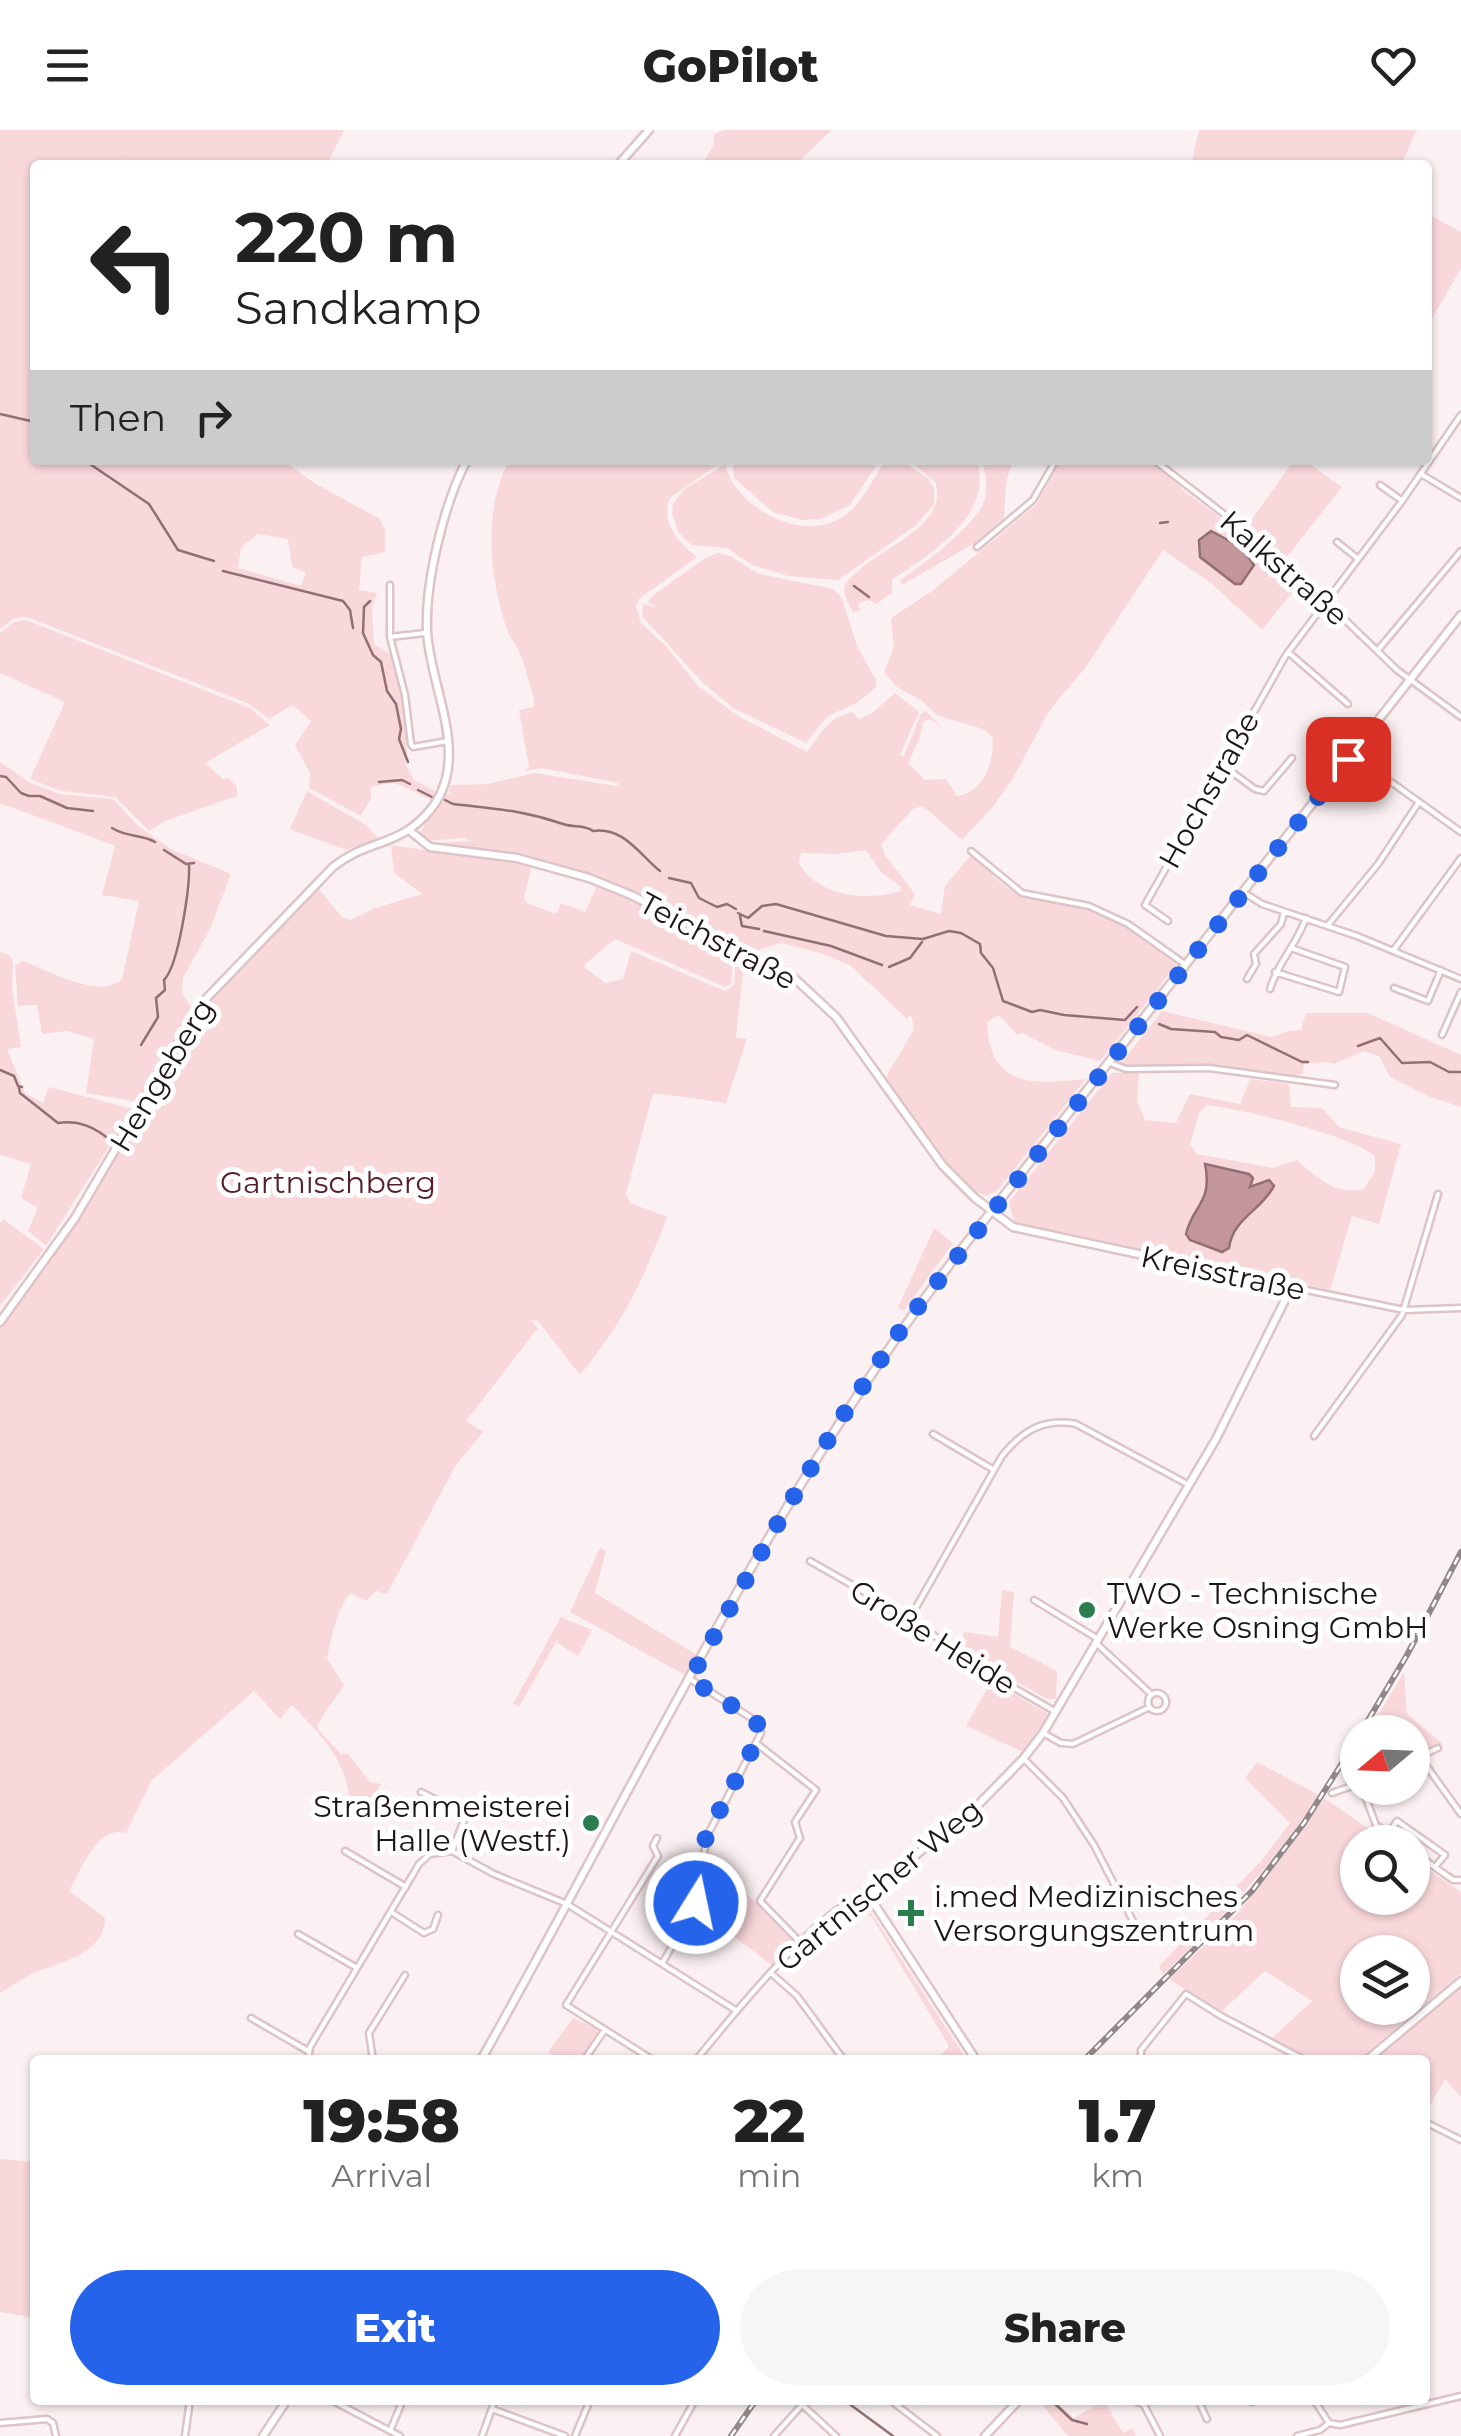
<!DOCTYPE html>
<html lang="en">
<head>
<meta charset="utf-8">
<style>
	:root { --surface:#fff; --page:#f6f6f6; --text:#222; --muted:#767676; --accent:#2563eb }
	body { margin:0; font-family:Montserrat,sans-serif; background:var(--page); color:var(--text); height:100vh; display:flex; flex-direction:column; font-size:38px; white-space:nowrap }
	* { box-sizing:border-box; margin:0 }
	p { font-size:32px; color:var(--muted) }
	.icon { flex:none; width:55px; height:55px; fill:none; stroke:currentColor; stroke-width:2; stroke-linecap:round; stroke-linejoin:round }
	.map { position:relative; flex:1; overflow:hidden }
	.drawer { position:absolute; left:30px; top:1925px; width:1400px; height:350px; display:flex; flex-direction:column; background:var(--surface); border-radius:10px; box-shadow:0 2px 8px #0004 }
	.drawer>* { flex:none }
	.guide { position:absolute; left:30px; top:30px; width:1402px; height:305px; border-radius:10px; box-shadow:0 2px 8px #0004; background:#fff; color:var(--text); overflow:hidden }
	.needle { width:65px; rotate:251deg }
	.controls { position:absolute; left:1340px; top:1585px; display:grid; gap:20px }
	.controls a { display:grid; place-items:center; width:90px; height:90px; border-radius:50%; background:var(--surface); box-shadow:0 2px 8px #0004; font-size:50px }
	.pin { position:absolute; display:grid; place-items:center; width:85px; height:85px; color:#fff; margin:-42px; border-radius:20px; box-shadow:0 5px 15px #0006 }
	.me { position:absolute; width:110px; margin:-55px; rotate:10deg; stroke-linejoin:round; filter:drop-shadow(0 0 8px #0008) }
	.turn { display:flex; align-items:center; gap:35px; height:210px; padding:0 40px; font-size:45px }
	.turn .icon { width:130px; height:130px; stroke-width:2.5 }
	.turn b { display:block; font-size:70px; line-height:85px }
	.then { display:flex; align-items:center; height:95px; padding:0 40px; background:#0003; gap:20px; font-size:38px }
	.eta { display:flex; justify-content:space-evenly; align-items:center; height:170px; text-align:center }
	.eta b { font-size:60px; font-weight:800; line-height:70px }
	.cta { display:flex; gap:20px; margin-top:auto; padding:20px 40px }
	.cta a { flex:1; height:115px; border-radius:60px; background:var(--accent); color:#fff; font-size:40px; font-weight:800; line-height:115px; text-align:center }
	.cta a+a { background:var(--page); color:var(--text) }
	header { display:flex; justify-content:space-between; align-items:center; height:130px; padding:0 40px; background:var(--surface); font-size:45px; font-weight:800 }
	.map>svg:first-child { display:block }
	.green { fill:#f9d8db; fill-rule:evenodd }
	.water { fill:#c3969b; stroke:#926f73; stroke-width:2.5 }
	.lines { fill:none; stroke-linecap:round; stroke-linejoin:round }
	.stream { stroke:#926f73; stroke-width:2.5 }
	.street-casing { stroke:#ddc4c7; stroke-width:9 }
	.secondary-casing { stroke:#ddc4c7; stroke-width:11 }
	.street { stroke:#fff; stroke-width:4 }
	.secondary { stroke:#fff; stroke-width:6 }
	.rail-casing { stroke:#928889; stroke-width:6 }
	.rail { stroke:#fff; stroke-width:2.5; stroke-dasharray:8; stroke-linecap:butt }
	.route { stroke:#2563eb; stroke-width:18; stroke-dasharray:0 32.4 }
	.poi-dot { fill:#2b7d4e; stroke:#fff; stroke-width:4 }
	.labels { text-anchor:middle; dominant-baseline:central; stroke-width:10; stroke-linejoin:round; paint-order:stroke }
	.street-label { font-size:30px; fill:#1e1516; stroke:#fff }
	.park-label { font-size:30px; fill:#571e29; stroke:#fff }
	.poi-label { font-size:30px; fill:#1e1516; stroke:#fff; text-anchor:start }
</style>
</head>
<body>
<header><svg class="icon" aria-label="menu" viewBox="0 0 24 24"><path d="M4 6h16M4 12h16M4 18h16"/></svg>GoPilot<svg class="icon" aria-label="heart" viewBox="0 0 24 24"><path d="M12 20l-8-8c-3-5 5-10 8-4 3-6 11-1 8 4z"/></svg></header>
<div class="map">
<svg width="1461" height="2306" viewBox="0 0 1461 2306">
	<rect width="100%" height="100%" fill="#fcf1f2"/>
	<path class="green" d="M 0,0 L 344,0 L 327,35 L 128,35 L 128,29 L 125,35 L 35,35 L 35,330 L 282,330 L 316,354 L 380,389 L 385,400 L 385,422 L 362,427 L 359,460 L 377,463 L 372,477 L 374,514 C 376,515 387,522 388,523 C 403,543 411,610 405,633 L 414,650 L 435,661 L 432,670 C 406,660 403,648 371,657 L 371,668 L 361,686 L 309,658 L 310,643 L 295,615 L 311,591 L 293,575 L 269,589 L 249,574 L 27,487 L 14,488 L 0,499 ZM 257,404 L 288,409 L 292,437 L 306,443 L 301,456 L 238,438 L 241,418 Z
		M 724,0 L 832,0 L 795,35 L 702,35 L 714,14 L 714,4 Z
		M 1199,0 L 1417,0 L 1401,35 L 1191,35 Z
		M 1428,84 L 1461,102 L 1461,138 L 1429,194 Z
		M 509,330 L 724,330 L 670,368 C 660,392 679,413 697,427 L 639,469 L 636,475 L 641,493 L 667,517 L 697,555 L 738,586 L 807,622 C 821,604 827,587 853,582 L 858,589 L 871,584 L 895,563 L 919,582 L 900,625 L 903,627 L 905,623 L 921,584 L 926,581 L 943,599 L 930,589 L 923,592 L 919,610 L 908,633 L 925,650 L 946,649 L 957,666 C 983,663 996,630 992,607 L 983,599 L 938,586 L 921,570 L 898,558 L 884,542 L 894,518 L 891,488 L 932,461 L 1037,374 L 1061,330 L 1150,330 L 1179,354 L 1181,359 L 1274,427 L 1277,435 L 1281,434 L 1300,453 L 1262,500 L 1211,453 L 1163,420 L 1085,538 L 1049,581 L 1012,650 L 993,677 L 962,710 L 923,676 L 913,679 L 881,714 L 885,725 L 915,764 L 910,775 L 941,784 L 945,756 L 972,724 C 983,735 994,748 1006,757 C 1028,773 1070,770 1097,782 C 1127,794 1152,814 1178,833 L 1100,931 L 1055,920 L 1022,903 L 1017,905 L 999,885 L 987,892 C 990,959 1032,954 1086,949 L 997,1061 L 987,1066 C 946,1052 908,983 886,947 L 914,899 L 911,885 L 907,889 L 850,835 L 820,823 L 781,813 L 756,821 L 754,827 L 776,842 L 775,846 L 744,835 L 736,907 L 747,909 L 726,973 L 654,963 L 652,967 L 626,1064 L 630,1073 L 667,1087 C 643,1150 624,1192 580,1245 L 537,1190 L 531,1191 L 538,1198 L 466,1291 L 483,1302 L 456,1335 L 387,1464 L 376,1461 L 366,1471 L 350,1463 C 336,1482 332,1504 327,1528 L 344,1555 C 336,1569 321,1584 317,1598 L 341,1624 L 348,1624 L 370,1652 L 381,1654 L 360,1689 L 350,1686 C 351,1632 326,1612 292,1575 L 280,1589 L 254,1561 L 152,1650 L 126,1703 C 97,1695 82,1739 69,1761 L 105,1788 C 104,1827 56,1832 28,1846 C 18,1851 9,1858 0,1863 L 0,1197 L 57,1121 L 127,1008 L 194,888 L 317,757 L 342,787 L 350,790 L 375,778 L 422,764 L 394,743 L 391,715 L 532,736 L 524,767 L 527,773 L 556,784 L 561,773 L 585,782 L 597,756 L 620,764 L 622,759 L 551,733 L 440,715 L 432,713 L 470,711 L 464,708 L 428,711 L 420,702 L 446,664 L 449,664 L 450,655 L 488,654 L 535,643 L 616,656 L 619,653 L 541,638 L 525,641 L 529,637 L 519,580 L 534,577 L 534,569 C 529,554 526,538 520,524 C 516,514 509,507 506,497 C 489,444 483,381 509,330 ZM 866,720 L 881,742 L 901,757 L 900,761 C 866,772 817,766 799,733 L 801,723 L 836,724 ZM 615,809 L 725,857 L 731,854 L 733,829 L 736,831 L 734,855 L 725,861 L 631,821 L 623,849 L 605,853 L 583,836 Z
		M 732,330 L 880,330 L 850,375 L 821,389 L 802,390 L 773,382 L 734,348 Z
		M 886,330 L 901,330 L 928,348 L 934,358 L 934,374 L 915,396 L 838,450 L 788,446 L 752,435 L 727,418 L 691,415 L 679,403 L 672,384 L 673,373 L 685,359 L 725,334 C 735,380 810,418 850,381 C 865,368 874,346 886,330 Z
		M 909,330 L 977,330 C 994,386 931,423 892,450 L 892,463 L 876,474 L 869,470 L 858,473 L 860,481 L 853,482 C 850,476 844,467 844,460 C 844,452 852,447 858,441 C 883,417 950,394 935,352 Z
		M 981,330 L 1014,330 C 1004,347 1006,369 1004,388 L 975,413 L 902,455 L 900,450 C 923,435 969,400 982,376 C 989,361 987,345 981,330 Z
		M 1294,330 L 1304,330 L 1342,357 L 1286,428 L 1247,396 Z
		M 718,423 L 730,426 L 759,444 L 833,459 L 842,468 L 857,516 L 876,550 L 876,557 L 857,573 L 828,586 L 806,613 L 733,578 L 703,553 L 642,486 L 643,474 L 656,477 L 648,472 L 652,466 L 704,429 Z
		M 26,490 L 250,578 L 270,595 L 205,633 L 223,649 L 228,648 L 237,656 L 237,666 L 165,691 L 149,701 L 115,667 L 61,661 L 30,649 L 65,572 L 0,543 L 0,503 L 14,492 Z
		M 0,632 L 31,653 L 60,664 L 113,669 L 137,695 L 171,719 L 231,744 L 210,799 L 183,848 L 182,862 L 192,879 L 138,972 L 86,963 L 94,909 L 67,901 L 42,904 L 37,875 L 18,876 L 15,835 L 23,831 C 49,841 101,870 122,849 L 139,771 L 102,765 L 115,716 L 0,673 Z
		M 307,661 L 366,695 L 377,707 L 376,711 L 346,720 L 290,699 Z
		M 0,822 L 9,825 L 13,831 L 12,857 L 21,917 L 7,919 L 25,963 L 43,973 L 49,957 L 133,979 L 46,1116 L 28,1101 L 38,1078 L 21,1068 L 31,1034 L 0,1025 Z
		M 1162,881 L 1271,907 L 1288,901 L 1301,900 L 1306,883 L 1368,883 L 1461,925 L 1461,977 L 1430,967 L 1390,947 L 1379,926 L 1364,921 L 1334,934 L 1326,932 L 1304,934 L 1303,943 L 1294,947 L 1209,937 L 1120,935 Z
		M 1139,942 L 1137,972 L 1145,990 L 1176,993 L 1190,964 L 1240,974 L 1250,949 L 1289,954 L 1291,977 L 1322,978 L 1339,997 L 1401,1014 L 1379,1094 L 1352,1086 L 1330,1160 L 1014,1092 L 1009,1072 L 1112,943 ZM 1207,975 C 1237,978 1359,1007 1375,1027 L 1375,1041 L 1364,1059 C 1337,1066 1317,1048 1297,1030 L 1273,1038 L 1197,1024 L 1190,1014 L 1199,983 ZM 1207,1034 L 1249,1044 L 1251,1057 L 1269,1050 L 1234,1099 L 1229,1118 L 1217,1121 L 1190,1110 L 1189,1095 L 1206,1065 Z
		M 3,1089 L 44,1119 L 0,1176 L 0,1093 Z
		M 934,1098 L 953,1113 L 904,1181 L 898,1178 Z
		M 600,1418 L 606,1421 L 595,1463 L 697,1525 L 685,1545 L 570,1482 Z
		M 1002,1460 L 1014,1462 L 1010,1517 L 1057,1541 L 1056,1569 L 1047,1569 L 959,1519 L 964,1502 L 998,1507 Z
		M 561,1487 L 592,1500 L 578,1526 L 556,1512 L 519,1577 L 513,1574 Z
		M 1404,1542 L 1407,1584 L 1443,1614 L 1413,1626 L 1412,1602 L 1368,1602 Z
		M 991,1551 L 1047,1583 L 1047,1587 L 1023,1622 L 966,1596 Z
		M 1257,1632 L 1319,1665 C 1275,1733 1221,1789 1163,1845 L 1159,1836 L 1261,1731 L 1290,1693 L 1245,1648 Z
		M 1324,1668 L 1388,1712 L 1358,1712 L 1358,1768 L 1412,1768 L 1413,1729 L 1461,1762 L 1461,1843 L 1358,1930 L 1312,1930 L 1271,1909 L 1312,1871 L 1265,1841 L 1220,1883 L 1169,1849 L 1238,1783 ZM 1412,1822 L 1412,1878 L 1358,1878 L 1358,1822 Z
		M 747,1764 L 793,1809 L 795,1813 L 772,1835 L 719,1796 Z
		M 861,1771 L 865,1773 L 967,1930 L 937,1930 L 949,1916 L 872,1787 L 865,1784 L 856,1789 L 851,1783 L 830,1798 L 830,1793 Z
		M 1461,1856 L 1461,1967 L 1445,1949 L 1425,1984 L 1425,1930 L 1374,1930 Z
		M 573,1888 L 596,1898 L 598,1905 L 581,1930 L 559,1930 L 548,1922 Z
		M 0,2029 L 35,2032 L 35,2188 L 0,2182 Z
		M 1038,2270 L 1054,2270 L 1074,2288 L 1104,2270 L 1123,2303 L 1132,2298 L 1136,2306 L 1068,2306 Z"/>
	<path class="water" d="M 1211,401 L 1241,417 L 1254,435 L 1241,454 L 1235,454 L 1200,427 L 1199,410 Z
		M 1205,1034 L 1249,1044 L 1253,1048 L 1250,1057 L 1269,1050 L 1274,1056 C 1261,1081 1233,1088 1229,1118 L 1222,1122 L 1190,1110 L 1186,1104 C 1193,1075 1213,1072 1205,1034 Z"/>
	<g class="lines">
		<path class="stream" d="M 0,284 L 35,292
			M 84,330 L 149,374 L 178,420 L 214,431
			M 1160,393 L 1168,392
			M 223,441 L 343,471 L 350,480 L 353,498
			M 854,456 L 869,467
			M 370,471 L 364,477 L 363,503 L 373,525 L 381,532 L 387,561 L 396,574 L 401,599 L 399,609 L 408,632
			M 0,646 L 6,647 L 21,663 L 29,666 L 40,666 L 67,678 L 93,681
			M 379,652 L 402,650 L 410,654
			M 418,660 L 434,668
			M 445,670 L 453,674 C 495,679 522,680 563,694 C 574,698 584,694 593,701 C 623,696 640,725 660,741
			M 112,698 C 128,708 142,704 155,712
			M 164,720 L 186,734 L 194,733
			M 669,748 L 691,753 L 699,768 L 717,777 L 727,774 L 736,779
			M 738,783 L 748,788 L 762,776 L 776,774 L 886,806 L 923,809 L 949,801 L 961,803 L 980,814 L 981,823 L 993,838 L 1003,871 L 1032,882 L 1040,880 L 1064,885 L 1125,890 L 1137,877
			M 740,786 L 742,796 L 759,799
			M 764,801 L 831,816 L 882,835
			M 889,837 L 910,828 L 922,812
			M 1159,894 L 1171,899 L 1215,902 L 1221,907 L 1239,910 L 1247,905 L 1302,932 L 1308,932
			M 141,915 L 158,887 L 156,868 L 165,860 L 164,850 C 179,835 190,756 189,734
			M 1358,916 L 1380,908 L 1402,933 L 1430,932 L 1449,942 L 1461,942
			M 0,940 L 14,946 L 18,956 L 22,957
			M 19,958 L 20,963 L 58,993 C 79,990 95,997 111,1011
			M 844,2270 L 893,2306
			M 1051,2270 L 1072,2290 L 1087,2294"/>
		<defs>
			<path id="street" d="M 1154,330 L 1281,428 L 1397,540 L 1461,587
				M 1421,344 L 1461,368
				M 1380,355 L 1401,370
				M 1337,412 L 1357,428
				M 977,417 L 1033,370 L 1056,330
				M 390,455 L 390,507 L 405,565 L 411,614 L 413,617 L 448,611
				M 390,507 L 425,503
				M 1378,520 L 1461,421
				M 1288,522 L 1348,574
				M 1222,635 L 1255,659 L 1264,661 L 1292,628
				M 1391,652 L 1461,702
				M 971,721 L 1022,763 L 1089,776 L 1128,794 L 1186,835
				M 1243,762 L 1262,774 L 1357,806 L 1461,849
				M 1168,791 L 1145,775 L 1286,525 L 1402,371 L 1461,285
				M 1328,795 L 1378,734 L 1419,672
				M 1393,821 L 1461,728
				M 1275,842 L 1339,862 L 1345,837 L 1291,818
				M 1247,849 L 1256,834 L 1254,824 L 1281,794 L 1284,782
				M 1394,858 L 1428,871 L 1441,840
				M 1270,859 C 1278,832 1297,814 1306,788
				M 1442,905 L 1461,862
				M 1110,933 L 1126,939 L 1209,938 L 1335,955
				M 1287,1156 L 1404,1180 L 1461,1178
				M 933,1304 L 994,1340
				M 1314,1306 L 1402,1185 L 1438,1064
				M 810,1431 L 910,1488 L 976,1536 L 1056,1582
				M 1034,1470 L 1098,1509
				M 910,1488 L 1002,1326 C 1022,1301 1043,1288 1076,1294 L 1189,1355
				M 1096,1513 L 1152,1565
				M1148 1572a9 9 0 1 1 18 0a9 9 0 1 1-18 0Z
				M 1043,1603 L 1061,1613 L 1073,1614 L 1150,1577
				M 756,1613 L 816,1660 L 795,1692 L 800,1708 L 760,1771 L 800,1812
				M 1420,1627 L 1461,1684
				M 1025,1630 L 1063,1668 L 1094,1715 L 1135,1795
				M 1412,1630 L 1438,1618
				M 1362,1658 L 1376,1695 L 1400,1712
				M 421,1662 L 466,1685 L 452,1721
				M 1332,1663 L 1358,1654
				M 1388,1704 L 1397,1691 L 1445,1725 L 1435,1737
				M 345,1721 L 406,1757
				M 1412,1721 L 1453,1750 L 1461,1750
				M 391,1782 L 424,1803 L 433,1799 L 438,1785
				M 298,1804 L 357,1838
				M 663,1832 L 696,1773 L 707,1706 L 761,1603 L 756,1591 L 690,1549
				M 771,1843 L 797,1866 L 844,1930
				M 251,1888 L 308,1921
				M 308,1930 L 310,1917 L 419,1734 L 430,1724 L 452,1721 L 494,1744 L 567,1774 L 737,1881
				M 373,1930 L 369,1903 L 405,1845
				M 584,1930 L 604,1901
				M 653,1930 L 566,1875 L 658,1726 L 653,1716 L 657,1708
				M 696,1930 C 725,1895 830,1762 873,1764
				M 1141,1930 L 1141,1920 L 1186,1864 L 1221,1886 L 1305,1930
				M 1425,1992 L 1461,2010
				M 331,2270 L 400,2306
				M 797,2270 L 836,2306
				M 890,2270 L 937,2306
				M 1133,2270 L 1144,2275 L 1160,2306
				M 1198,2270 L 1207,2289
				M 1251,2270 L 1252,2272
				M 1314,2270 L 1329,2293
				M 492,2279 L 565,2306
				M 0,2293 L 47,2289 L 53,2293 L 56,2306
				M 390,2301 L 403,2270
				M 185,2306 L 190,2270
				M 482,2306 L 495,2270
				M 575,2306 L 590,2270
				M 675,2306 L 695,2270
				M 774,2306 L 801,2276
				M 1297,2306 L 1320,2300 L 1329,2293 L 1340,2295 L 1461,2266"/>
			<path id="secondary" d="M 618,35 L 649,0
				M 410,701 L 430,717 L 517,728 L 589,748 L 631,765 L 792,846 L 836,887 L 943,1036 L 975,1068 L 1013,1097 L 1287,1156 L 1285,1170 L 1216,1309 L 1043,1603 L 1023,1629 L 978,1675 L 875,1758 L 875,1775 L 976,1930
				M 0,1192 L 75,1088 L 200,875 L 333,737 C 367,709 401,717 431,679 C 472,627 430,559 427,501 C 425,452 444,373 467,330
				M 481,1930 C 636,1656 770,1366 964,1116 L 1461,485
				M 1367,1930 L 1461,1851
				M 263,2306 L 287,2270
				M 985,2306 L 1019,2270"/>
		</defs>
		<use href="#street" class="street-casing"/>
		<use href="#secondary" class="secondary-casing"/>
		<use href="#street" class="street"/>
		<use href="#secondary" class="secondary"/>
		<defs>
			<path id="rail" d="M 1361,1602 L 1407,1525 L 1461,1422
				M 1084,1930 L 1252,1761 L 1304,1693 L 1358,1608
				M 731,2306 L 756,2270"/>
		</defs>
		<use href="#rail" class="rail-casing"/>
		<use href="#rail" class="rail"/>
	</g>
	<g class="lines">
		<path class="route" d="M 696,1773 L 706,1706 L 761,1603 L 756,1591 L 690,1549 L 782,1386 L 840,1290 L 906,1192 L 1348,629"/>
	</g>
	<g class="poi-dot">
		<circle cx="1087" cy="1480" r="10"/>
		<circle cx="591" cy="1693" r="10"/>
		<path d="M906 1768h10v10h10v10h-10v10h-10v-10h-10v-10h10z"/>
	</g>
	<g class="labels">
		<g class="street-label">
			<text transform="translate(1284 438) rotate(41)">Kalkstraße</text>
			<text transform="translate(1209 660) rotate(-61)">Hochstraße</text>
			<text transform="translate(718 811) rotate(28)">Teichstraße</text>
			<text transform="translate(162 945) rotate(-59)">Hengeberg</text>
			<text transform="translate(1223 1143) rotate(12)">Kreisstraße</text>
			<text transform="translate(933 1507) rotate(32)">Große Heide</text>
			<text transform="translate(879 1755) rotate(-39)">Gartnischer Weg</text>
		</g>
		<g class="park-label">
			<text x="328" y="1052">Gartnischberg</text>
		</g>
		<g class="poi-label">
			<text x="1107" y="1463">TWO - Technische<tspan x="1107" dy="34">Werke Osning GmbH</tspan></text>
			<text x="571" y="1676" text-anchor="end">Straßenmeisterei<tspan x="571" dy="34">Halle (Westf.)</tspan></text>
			<text x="934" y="1766">i.med Medizinisches<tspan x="934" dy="34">Versorgungszentrum</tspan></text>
		</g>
	</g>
</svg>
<div class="controls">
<a><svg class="needle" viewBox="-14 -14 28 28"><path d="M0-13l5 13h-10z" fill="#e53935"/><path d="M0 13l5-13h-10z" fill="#767676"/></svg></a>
<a><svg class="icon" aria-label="search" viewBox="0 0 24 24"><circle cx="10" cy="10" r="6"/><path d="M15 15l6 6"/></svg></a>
<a><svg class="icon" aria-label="layers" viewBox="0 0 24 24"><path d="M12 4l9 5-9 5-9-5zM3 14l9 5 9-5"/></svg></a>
</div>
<div class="pin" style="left:1348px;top:629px;background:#d93025"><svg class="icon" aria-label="arrive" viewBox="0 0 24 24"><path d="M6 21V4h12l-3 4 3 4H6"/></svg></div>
<svg class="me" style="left:696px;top:1773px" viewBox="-20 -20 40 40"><circle r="17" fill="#2563eb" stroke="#fff" stroke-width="3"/><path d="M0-11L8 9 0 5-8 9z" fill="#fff"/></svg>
<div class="guide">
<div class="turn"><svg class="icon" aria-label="left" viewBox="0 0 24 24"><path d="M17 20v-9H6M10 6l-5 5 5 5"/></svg><div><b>220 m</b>Sandkamp</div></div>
<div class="then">Then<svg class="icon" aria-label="right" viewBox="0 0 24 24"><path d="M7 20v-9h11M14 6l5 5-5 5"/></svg></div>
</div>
<section class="drawer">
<div class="eta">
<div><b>19:58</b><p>Arrival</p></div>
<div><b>22</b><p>min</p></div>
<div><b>1.7</b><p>km</p></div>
</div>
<div class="cta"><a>Exit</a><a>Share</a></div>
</section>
</div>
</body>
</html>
